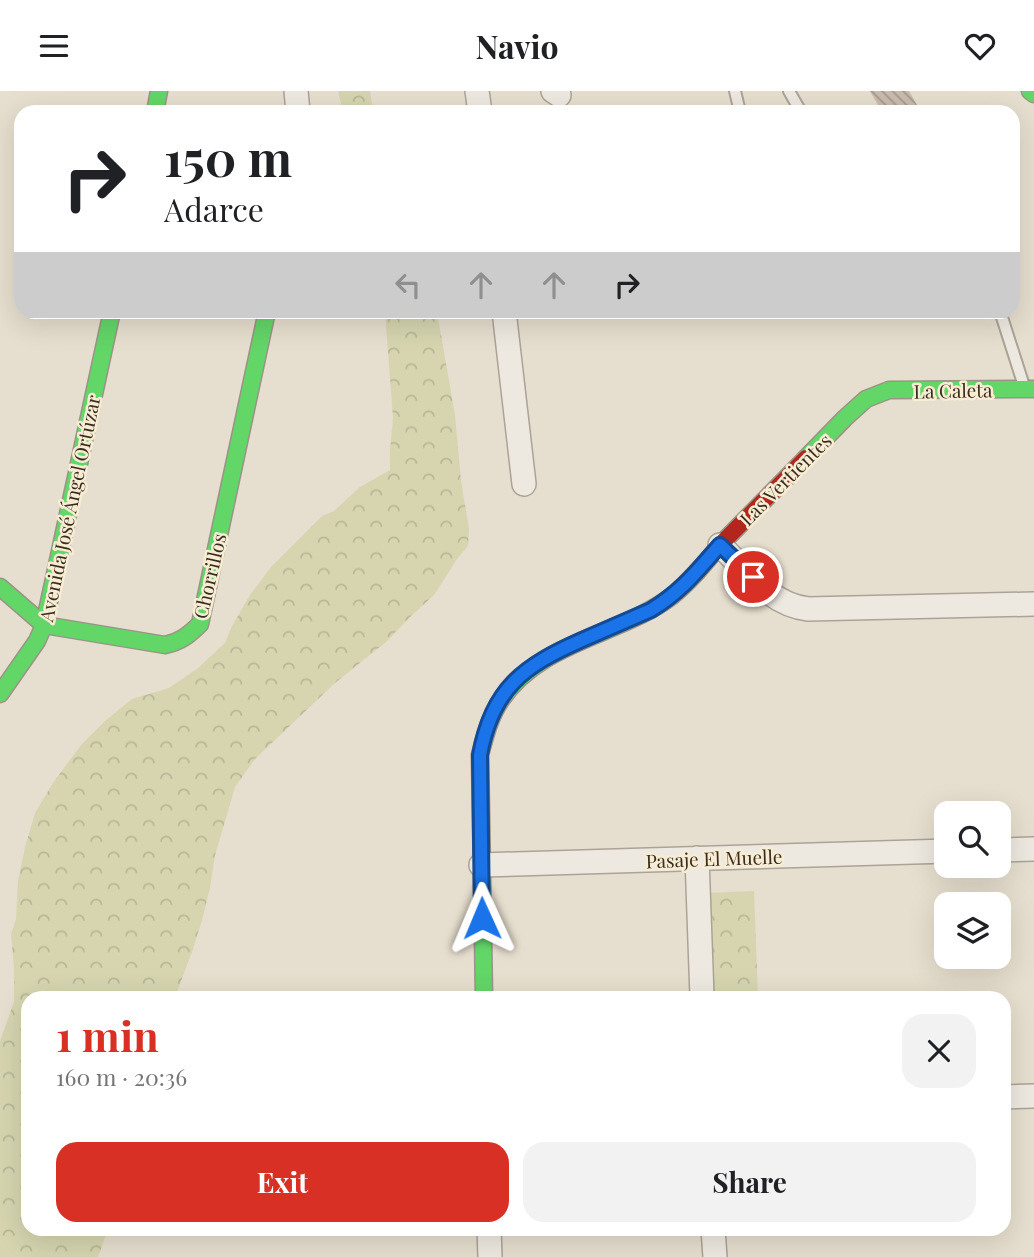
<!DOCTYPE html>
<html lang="en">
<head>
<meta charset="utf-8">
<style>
	:root { --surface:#fff; --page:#f2f2f2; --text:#202124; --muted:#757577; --accent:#d93025 }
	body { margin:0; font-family:"Playfair Display",serif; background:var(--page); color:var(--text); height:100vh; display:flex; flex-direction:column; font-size:26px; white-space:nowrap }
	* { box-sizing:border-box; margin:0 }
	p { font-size:23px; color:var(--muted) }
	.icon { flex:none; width:38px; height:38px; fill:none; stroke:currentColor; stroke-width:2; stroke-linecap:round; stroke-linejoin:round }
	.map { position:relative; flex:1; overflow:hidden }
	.drawer { position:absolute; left:21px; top:900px; width:990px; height:245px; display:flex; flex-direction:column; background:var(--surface); border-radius:21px; box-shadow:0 7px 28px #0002 }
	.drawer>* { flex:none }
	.banner { position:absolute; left:14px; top:14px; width:1006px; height:214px; border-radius:21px; box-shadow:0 7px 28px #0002; background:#fff; color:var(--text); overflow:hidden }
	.tools { position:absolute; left:934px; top:710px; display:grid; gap:14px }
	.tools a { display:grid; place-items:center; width:77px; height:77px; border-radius:14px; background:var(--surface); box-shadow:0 7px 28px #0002; font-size:35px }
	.pin { position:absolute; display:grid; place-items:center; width:60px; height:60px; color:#fff; margin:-30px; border:4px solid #fff; border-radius:50%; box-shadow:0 2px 7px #0007 }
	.me { position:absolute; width:77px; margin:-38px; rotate:359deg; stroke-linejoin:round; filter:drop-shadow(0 0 5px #0008) }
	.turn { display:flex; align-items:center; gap:24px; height:147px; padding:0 35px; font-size:32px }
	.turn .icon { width:91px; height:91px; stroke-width:2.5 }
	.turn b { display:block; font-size:49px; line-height:60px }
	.lanes { display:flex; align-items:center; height:66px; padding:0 35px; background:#0003; justify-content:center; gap:35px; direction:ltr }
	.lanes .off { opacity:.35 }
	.round { display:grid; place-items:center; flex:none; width:74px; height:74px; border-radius:21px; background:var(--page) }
	.head { display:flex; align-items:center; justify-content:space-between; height:119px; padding:0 35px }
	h1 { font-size:42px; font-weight:700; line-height:52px; color:var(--accent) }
	.action { display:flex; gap:14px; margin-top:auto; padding:14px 35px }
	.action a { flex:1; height:80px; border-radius:21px; background:var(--accent); color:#fff; font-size:28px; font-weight:700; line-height:80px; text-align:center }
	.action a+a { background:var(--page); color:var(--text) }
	header { display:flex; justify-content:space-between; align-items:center; height:91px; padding:0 35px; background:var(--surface); font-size:32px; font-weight:700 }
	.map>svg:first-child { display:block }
	.forest { fill:url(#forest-crowns) }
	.building { fill:url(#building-back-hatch) }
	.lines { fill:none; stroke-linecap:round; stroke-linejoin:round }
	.lane-casing { stroke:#aba397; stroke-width:14 }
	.street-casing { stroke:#aba397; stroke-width:26 }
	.fast-casing { stroke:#9b9387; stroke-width:19 }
	.jam-casing { stroke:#9b9387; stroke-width:19 }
	.lane { stroke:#eee9e0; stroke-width:10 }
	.street { stroke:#eee9e0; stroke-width:23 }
	.fast { stroke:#63d668; stroke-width:16 }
	.jam { stroke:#b3261e; stroke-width:16 }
	.route-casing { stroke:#114b97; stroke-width:18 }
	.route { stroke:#1a73e8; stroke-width:12 }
	.labels { text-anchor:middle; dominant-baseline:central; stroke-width:5; stroke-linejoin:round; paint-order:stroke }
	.street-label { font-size:19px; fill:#3a2c1e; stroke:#f7ecd4 }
</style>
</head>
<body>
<header><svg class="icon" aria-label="menu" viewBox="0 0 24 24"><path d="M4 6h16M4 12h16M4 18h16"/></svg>Navio<svg class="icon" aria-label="heart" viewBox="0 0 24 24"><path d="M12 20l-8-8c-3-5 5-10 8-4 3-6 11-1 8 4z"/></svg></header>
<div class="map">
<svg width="1034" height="1166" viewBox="0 0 1034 1166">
	<defs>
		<pattern id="forest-crowns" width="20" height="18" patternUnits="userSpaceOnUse" patternTransform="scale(1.75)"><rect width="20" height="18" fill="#d6d5b0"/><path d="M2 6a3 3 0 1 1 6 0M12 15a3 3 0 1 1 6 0" fill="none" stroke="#b8b797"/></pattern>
		<pattern id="building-back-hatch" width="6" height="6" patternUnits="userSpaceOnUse" patternTransform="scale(1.75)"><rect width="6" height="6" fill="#cabcaf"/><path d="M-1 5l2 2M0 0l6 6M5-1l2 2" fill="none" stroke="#a5998e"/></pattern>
	</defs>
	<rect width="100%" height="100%" fill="#e6dece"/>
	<path class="forest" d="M 338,0 L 370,0 L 373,21 L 343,21 Z
		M 385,221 L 437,221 L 455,324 L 461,390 L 469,438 L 468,455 L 457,468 L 434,504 L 410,526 L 386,551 L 335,592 L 255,668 L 235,696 L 215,764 L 210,797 L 202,829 L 192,861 L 175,906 L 28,906 L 28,1138 L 108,1138 L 98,1166 L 0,1166 L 0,950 L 14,911 L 14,877 L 11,843 L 16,828 L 18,790 L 25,756 L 35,722 L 53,692 L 81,654 L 105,630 L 132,608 L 169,597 L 198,577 L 225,552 L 232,535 L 250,504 L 271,476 L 322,425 L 334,420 L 360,396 L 390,379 L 390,360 L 393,327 Z
		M 754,800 L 758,906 L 712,906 L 708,802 Z"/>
	<path class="building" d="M 870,0 L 909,0 L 921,21 L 882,21 Z"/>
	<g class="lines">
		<defs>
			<path id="lane" d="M 735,0 L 740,21
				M 789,0 L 801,21
				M 1000,220 L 1024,295"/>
			<path id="street" d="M 296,0 L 298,21
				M 477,0 L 480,21
				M 553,0 L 559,4
				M 504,220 L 524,393
				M 720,454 C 746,479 770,514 808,518 L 1034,513
				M 999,759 L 1034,758
				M 697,767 L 702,906
				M 481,774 L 947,760
				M 1004,1006 L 1034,1005
				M 489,1138 L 490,1166
				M 713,1138 L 715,1166"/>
			<path id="fast" d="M 1030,0 L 1034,3
				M 155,21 L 159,0
				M 806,367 L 845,327 L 866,308 L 889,299 L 1034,298
				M 0,496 L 44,534 L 165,554 C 180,551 189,544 200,533 L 267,220
				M 0,603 L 37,550 L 44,534 L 112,220
				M 484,906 L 480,664 C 485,645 490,625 501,609 C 540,552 611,546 665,510 C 677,502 687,492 697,481"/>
			<path id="jam" d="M 697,481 L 723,451 L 806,367"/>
		</defs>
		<use href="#lane" class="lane-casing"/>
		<use href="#street" class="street-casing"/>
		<use href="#fast" class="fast-casing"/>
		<use href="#jam" class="jam-casing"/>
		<use href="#lane" class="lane"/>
		<use href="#street" class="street"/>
		<use href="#fast" class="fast"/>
		<use href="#jam" class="jam"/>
	</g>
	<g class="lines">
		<defs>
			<path id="route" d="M 482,827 L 480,664 C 492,598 523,575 582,549 C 605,539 628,529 651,519 C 682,500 697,480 720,454 L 753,486"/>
		</defs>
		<use href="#route" class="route-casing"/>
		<use href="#route" class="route"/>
	</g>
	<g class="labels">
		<g class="street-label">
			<text transform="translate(953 299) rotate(-1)">La Caleta</text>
			<text transform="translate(785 388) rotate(-45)">Las Vertientes</text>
			<text transform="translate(69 417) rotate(-78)">Avenida José Ángel Ortúzar</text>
			<text transform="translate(209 485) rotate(-77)">Chorrillos</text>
			<text transform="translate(714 767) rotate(-2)">Pasaje El Muelle</text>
		</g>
	</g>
</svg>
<div class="tools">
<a><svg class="icon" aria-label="search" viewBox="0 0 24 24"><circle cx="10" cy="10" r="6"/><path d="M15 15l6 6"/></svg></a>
<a><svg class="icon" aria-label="layers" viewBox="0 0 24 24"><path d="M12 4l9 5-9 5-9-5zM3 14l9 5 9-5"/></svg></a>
</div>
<div class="pin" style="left:753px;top:486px;background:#d93025"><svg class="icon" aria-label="arrive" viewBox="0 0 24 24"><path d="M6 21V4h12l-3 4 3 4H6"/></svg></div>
<svg class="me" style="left:482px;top:827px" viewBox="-20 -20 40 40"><path d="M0-17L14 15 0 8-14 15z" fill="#1a73e8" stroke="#fff" stroke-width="4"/></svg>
<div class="banner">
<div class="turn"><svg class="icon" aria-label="right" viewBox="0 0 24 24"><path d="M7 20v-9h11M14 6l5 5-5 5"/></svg><div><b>150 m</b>Adarce</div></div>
<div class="lanes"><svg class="icon off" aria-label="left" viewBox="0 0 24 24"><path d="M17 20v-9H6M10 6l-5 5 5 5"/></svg><svg class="icon off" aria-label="ahead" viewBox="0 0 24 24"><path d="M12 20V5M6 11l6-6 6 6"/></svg><svg class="icon off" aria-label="ahead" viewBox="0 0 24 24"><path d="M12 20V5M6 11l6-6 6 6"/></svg><svg class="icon" aria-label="right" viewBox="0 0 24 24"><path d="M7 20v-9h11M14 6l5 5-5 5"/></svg></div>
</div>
<section class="drawer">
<div class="head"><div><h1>1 min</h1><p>160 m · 20:36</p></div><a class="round"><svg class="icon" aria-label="close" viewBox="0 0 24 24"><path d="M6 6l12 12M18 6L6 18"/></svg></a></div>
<div class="action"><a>Exit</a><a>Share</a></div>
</section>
</div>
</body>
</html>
